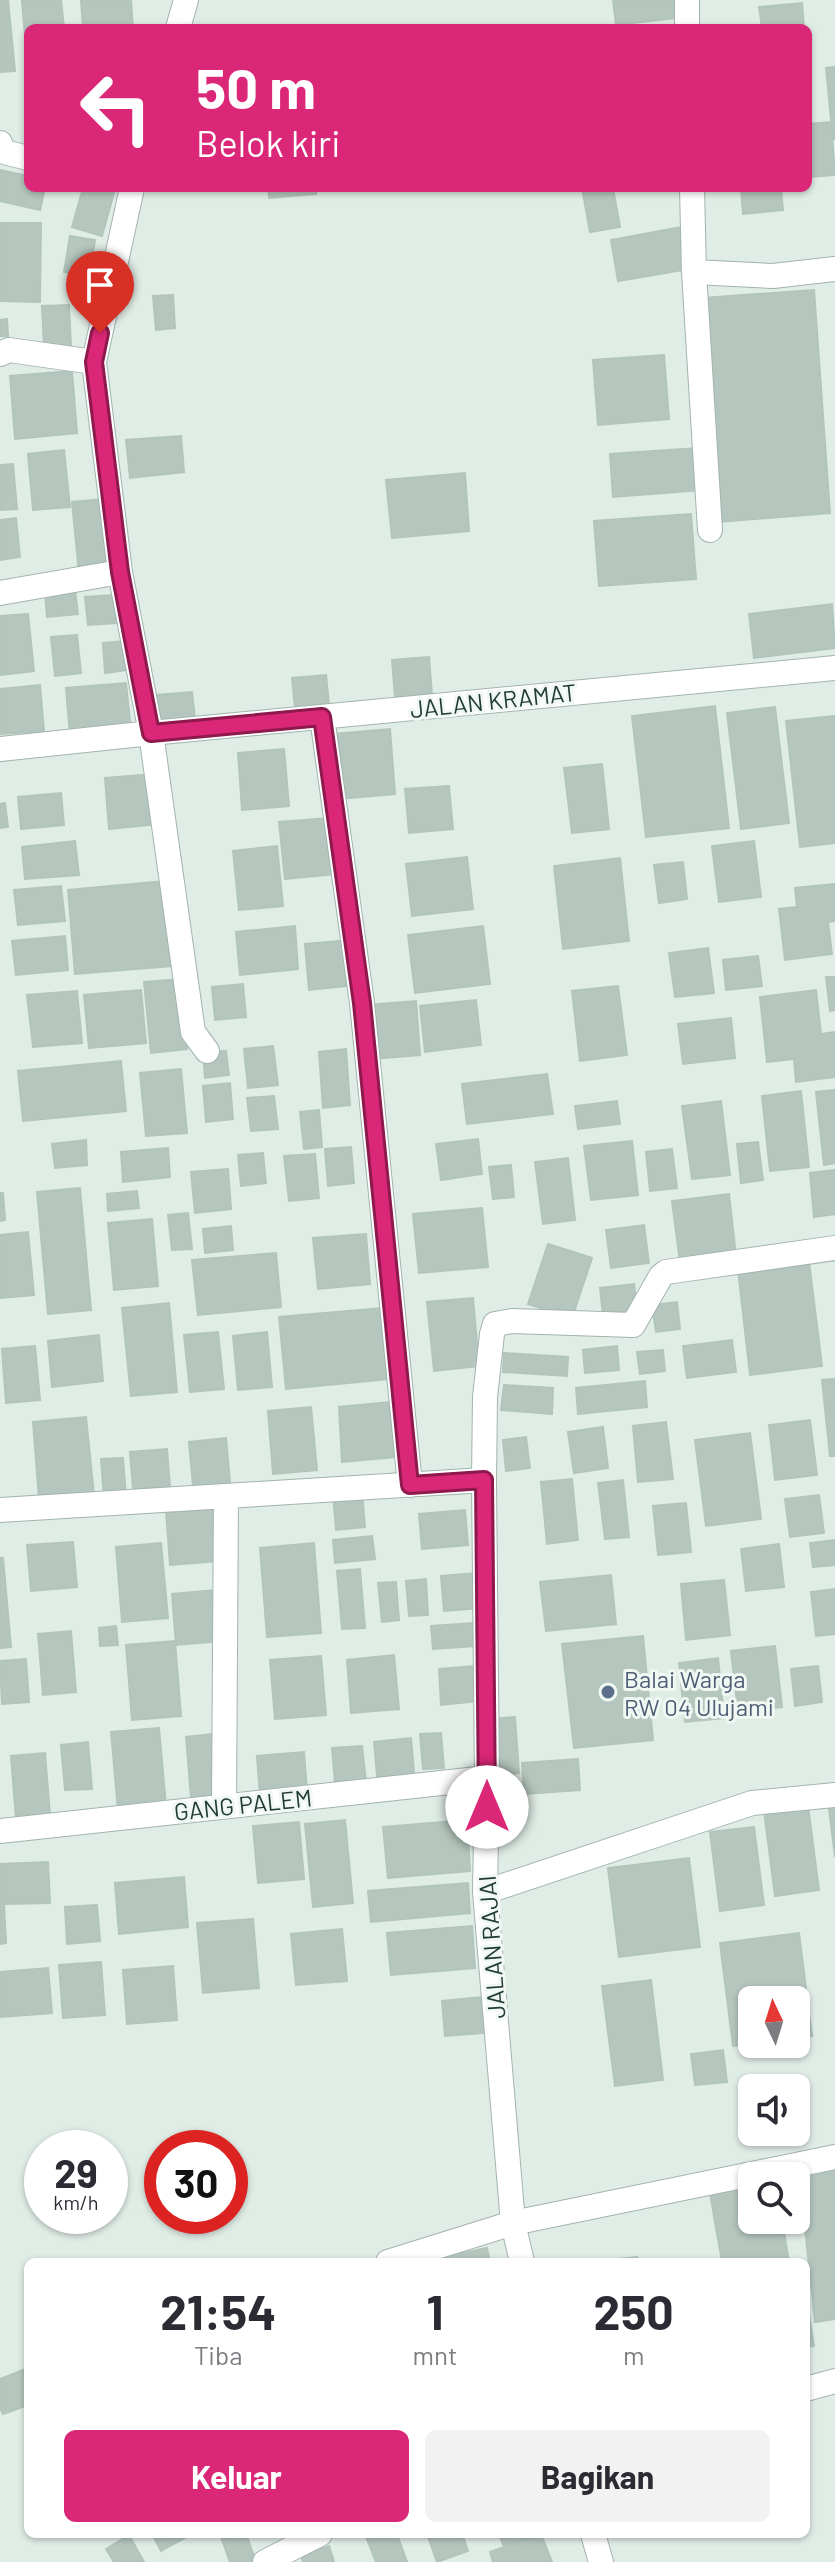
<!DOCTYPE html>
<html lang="id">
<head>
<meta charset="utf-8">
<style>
	:root { --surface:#fff; --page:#f2f2f3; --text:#2b2b33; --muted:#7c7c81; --accent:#db2777 }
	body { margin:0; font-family:Barlow,sans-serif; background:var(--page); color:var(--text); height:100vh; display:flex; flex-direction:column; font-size:30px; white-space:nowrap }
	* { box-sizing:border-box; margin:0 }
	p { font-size:26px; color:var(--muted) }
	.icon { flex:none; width:44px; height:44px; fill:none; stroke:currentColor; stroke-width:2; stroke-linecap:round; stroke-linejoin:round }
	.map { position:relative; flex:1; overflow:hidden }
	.details { position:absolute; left:24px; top:2258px; width:786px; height:280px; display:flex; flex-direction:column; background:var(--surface); border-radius:12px; box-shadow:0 2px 6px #0004 }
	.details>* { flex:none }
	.top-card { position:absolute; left:24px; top:24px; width:788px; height:168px; border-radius:12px; box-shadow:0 2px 6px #0004; background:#db2777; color:#fff; overflow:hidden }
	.needle { width:52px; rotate:356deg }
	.buttons { position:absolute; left:738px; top:1986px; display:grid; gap:16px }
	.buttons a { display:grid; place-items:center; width:72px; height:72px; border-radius:12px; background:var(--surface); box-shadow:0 2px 6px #0004; font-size:40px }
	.speed { position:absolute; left:24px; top:2130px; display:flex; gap:16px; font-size:40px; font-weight:700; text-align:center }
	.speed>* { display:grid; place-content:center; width:104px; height:104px; border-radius:50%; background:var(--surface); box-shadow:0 2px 6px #0004; line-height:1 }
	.speed small { font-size:20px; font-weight:400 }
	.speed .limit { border:12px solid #d22; background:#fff; color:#111 }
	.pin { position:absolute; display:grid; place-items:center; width:68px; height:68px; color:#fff; margin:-82px -34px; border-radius:50% 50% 50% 0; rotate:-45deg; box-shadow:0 0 8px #0007 }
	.pin .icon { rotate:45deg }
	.me { position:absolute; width:88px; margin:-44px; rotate:0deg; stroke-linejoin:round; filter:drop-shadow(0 0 6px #0008) }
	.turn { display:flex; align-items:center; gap:28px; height:168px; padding:0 40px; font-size:36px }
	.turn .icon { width:104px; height:104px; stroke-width:2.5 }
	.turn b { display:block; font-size:56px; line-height:68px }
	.eta { display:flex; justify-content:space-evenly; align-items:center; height:136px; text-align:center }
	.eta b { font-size:48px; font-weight:700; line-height:56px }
	.cta { display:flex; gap:16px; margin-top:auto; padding:16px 40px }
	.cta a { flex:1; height:92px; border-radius:12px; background:var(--accent); color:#fff; font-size:32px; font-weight:700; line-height:92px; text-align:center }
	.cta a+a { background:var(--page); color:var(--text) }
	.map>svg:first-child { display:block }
	.building { fill:#b5c6be; stroke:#b2c5bc; stroke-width:2 }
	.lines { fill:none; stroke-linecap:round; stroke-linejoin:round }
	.minor-casing { stroke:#a3b4ad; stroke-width:26 }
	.minor { stroke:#fff; stroke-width:24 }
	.route-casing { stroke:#8e194d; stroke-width:20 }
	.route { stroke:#db2777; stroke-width:14 }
	.service-dot { fill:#5c6f8a; stroke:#f1f8f4; stroke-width:3 }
	.labels { text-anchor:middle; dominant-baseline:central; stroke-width:6; stroke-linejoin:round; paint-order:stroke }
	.street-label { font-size:24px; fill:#203c33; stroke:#f1f8f4 }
	.service-label { font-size:24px; fill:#4e5e75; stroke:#f1f8f4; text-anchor:start }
</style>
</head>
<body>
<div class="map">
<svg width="835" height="2562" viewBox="0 0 835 2562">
	<rect width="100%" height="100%" fill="#e0ece6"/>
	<path class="building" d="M 0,0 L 8,0 L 15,71 L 0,72 Z
		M 61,0 L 64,28 L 28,28 L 28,70 L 22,1 Z
		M 81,0 L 131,0 L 133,28 L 83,28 Z
		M 613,0 L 682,0 L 684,17 L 616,25 Z
		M 802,3 L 804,28 L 762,28 L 759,7 Z
		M 835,67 L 835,139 L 833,139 L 826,68 Z
		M 831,122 L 835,175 L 808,177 L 808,124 Z
		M 0,170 L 28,176 L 28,188 L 45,188 L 40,210 L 0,201 Z
		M 83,188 L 94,188 L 114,193 L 102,236 L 72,227 Z
		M 268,188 L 316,188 L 316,194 L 269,198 Z
		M 582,188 L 613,188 L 620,227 L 590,232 Z
		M 741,188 L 781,188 L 783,210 L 743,214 Z
		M 0,223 L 41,223 L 40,302 L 0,301 Z
		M 682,227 L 689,269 L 618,281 L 611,240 Z
		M 70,236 L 95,240 L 89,276 L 64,272 Z
		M 814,290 L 830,513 L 718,522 L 703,298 Z
		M 173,295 L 175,328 L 156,330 L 153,296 Z
		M 69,305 L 71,347 L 44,348 L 42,306 Z
		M 7,319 L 8,336 L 0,336 L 0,320 Z
		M 664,355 L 669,419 L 598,425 L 593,360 Z
		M 72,371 L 77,433 L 15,439 L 10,376 Z
		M 181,436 L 184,472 L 130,478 L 126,440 Z
		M 698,448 L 701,490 L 613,497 L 610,454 Z
		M 64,450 L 70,507 L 33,510 L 28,454 Z
		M 13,464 L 17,509 L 0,510 L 0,465 Z
		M 465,473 L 469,531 L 392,538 L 386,480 Z
		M 104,499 L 111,570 L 79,573 L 72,502 Z
		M 691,514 L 696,579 L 599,586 L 594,521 Z
		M 16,518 L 20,557 L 0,560 L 0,520 Z
		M 75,589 L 78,614 L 47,617 L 45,591 Z
		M 114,595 L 116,623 L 88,625 L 85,597 Z
		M 832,604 L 835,648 L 754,658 L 749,614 Z
		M 28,614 L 34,671 L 0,675 L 0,616 Z
		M 77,635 L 81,673 L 55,676 L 51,637 Z
		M 125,641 L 128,670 L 105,673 L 103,643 Z
		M 429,657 L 432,695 L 395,698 L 392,660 Z
		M 326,675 L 329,704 L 295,708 L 292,678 Z
		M 126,683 L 131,731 L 70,736 L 66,688 Z
		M 40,685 L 44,731 L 0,734 L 0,689 Z
		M 192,692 L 195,719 L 159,723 L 156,695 Z
		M 715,706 L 729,828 L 646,837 L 632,716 Z
		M 775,707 L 789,823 L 741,829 L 727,713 Z
		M 835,716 L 835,843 L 800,847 L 786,721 Z
		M 390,729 L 395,794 L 340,799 L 334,734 Z
		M 284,749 L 289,806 L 242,810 L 238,753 Z
		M 602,764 L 609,829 L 572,833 L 564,768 Z
		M 154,774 L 159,824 L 109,829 L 105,778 Z
		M 449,786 L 453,829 L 409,833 L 405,789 Z
		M 61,793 L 64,825 L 21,829 L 18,797 Z
		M 5,803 L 8,827 L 0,828 L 0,804 Z
		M 330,818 L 336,874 L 285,879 L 279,822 Z
		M 75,841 L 79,875 L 25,879 L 22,847 Z
		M 754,841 L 761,897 L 719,902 L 712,846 Z
		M 277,846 L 283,906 L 239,910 L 233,851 Z
		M 467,857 L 473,909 L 412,916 L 406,864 Z
		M 620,858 L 629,941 L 563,949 L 554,866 Z
		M 683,862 L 687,899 L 659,903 L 654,865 Z
		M 164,881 L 172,966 L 75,974 L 68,890 Z
		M 835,884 L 835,921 L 828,922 L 832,954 L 785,960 L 779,909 L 797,907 L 795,888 Z
		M 61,886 L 65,921 L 18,925 L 14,890 Z
		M 295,926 L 298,969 L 240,975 L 236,932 Z
		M 483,926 L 490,984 L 415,993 L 408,935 Z
		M 65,936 L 68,970 L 16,975 L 12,941 Z
		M 351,940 L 355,985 L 309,990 L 305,944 Z
		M 708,948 L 714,993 L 675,997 L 669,953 Z
		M 758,956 L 762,986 L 726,990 L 723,960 Z
		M 826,977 L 835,977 L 835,1010 L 830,1011 Z
		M 181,979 L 187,1049 L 151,1053 L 144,982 Z
		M 243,984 L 246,1017 L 215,1020 L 212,987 Z
		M 618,986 L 627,1055 L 580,1061 L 572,991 Z
		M 141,990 L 146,1043 L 89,1048 L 84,995 Z
		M 816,990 L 821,1034 L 835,1032 L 835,1077 L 796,1082 L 794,1059 L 767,1062 L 760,997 Z
		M 77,991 L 82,1043 L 33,1047 L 27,995 Z
		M 476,1000 L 481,1045 L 425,1052 L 420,1006 Z
		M 416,1001 L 420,1055 L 373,1059 L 368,1005 Z
		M 731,1018 L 735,1058 L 683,1064 L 678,1024 Z
		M 273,1046 L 278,1085 L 248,1088 L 244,1049 Z
		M 346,1049 L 350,1105 L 323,1108 L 319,1052 Z
		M 226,1051 L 229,1075 L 205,1078 L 203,1052 Z
		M 121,1061 L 126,1111 L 23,1121 L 18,1071 Z
		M 181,1069 L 187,1133 L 146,1136 L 140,1073 Z
		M 547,1074 L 553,1114 L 467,1124 L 462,1084 Z
		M 230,1083 L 233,1119 L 206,1122 L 203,1086 Z
		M 835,1090 L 835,1163 L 824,1165 L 816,1092 Z
		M 801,1091 L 809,1167 L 770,1171 L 762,1096 Z
		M 274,1096 L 278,1129 L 251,1131 L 247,1098 Z
		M 617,1101 L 620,1124 L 578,1129 L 575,1106 Z
		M 721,1101 L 730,1175 L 692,1179 L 682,1106 Z
		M 319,1110 L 322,1147 L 304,1149 L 300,1112 Z
		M 478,1139 L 482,1174 L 441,1180 L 436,1144 Z
		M 86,1140 L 87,1165 L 55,1168 L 52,1144 Z
		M 632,1141 L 638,1195 L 591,1200 L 584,1146 Z
		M 758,1142 L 763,1180 L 741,1183 L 737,1144 Z
		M 351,1147 L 354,1183 L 328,1186 L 325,1149 Z
		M 168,1148 L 170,1177 L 123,1182 L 121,1152 Z
		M 672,1149 L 677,1188 L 650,1191 L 646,1152 Z
		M 263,1153 L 266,1183 L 241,1186 L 238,1155 Z
		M 315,1154 L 319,1198 L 289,1201 L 284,1156 Z
		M 568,1158 L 575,1220 L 543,1224 L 535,1162 Z
		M 511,1165 L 514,1197 L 493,1199 L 489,1167 Z
		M 228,1169 L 231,1209 L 195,1213 L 191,1172 Z
		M 835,1170 L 835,1214 L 814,1217 L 810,1173 Z
		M 80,1188 L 91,1310 L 48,1314 L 37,1192 Z
		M 137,1191 L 139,1208 L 108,1211 L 107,1194 Z
		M 0,1193 L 3,1193 L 5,1220 L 0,1221 Z
		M 729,1194 L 736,1256 L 680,1262 L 672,1201 Z
		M 482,1208 L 488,1267 L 419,1273 L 413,1214 Z
		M 188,1213 L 192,1249 L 172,1250 L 168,1215 Z
		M 152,1219 L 158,1286 L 114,1290 L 108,1223 Z
		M 644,1225 L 649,1263 L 611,1268 L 606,1230 Z
		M 231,1226 L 233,1250 L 205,1253 L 203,1229 Z
		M 28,1232 L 34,1295 L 0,1298 L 0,1235 Z
		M 366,1234 L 370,1284 L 318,1289 L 313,1238 Z
		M 548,1244 L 592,1258 L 572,1318 L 528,1304 Z
		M 276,1253 L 281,1307 L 198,1315 L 192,1260 Z
		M 809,1262 L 822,1366 L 750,1375 L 738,1270 Z
		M 634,1284 L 637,1311 L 603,1315 L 600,1288 Z
		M 473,1298 L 479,1366 L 434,1371 L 427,1302 Z
		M 677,1302 L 680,1329 L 656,1332 L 652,1305 Z
		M 169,1303 L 177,1392 L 131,1396 L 122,1308 Z
		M 382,1308 L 389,1379 L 286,1389 L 279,1317 Z
		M 218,1332 L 224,1389 L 190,1392 L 184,1335 Z
		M 267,1332 L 272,1387 L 238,1390 L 233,1336 Z
		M 99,1335 L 103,1381 L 52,1387 L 48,1341 Z
		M 732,1340 L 736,1372 L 687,1378 L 683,1346 Z
		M 35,1346 L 40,1400 L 6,1403 L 2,1349 Z
		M 617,1346 L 619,1370 L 585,1373 L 583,1350 Z
		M 663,1350 L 665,1371 L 640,1374 L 637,1352 Z
		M 504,1353 L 568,1357 L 567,1376 L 503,1372 Z
		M 835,1379 L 835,1456 L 830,1456 L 822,1380 Z
		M 645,1381 L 647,1407 L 578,1414 L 576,1388 Z
		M 504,1385 L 553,1388 L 552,1414 L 501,1410 Z
		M 390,1402 L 395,1457 L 342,1462 L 339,1407 Z
		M 311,1407 L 317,1470 L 273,1474 L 268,1411 Z
		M 86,1417 L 94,1495 L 39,1499 L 33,1422 Z
		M 810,1420 L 817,1475 L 775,1480 L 769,1425 Z
		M 666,1422 L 673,1479 L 638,1482 L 633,1426 Z
		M 603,1427 L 608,1468 L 574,1473 L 568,1432 Z
		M 750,1433 L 761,1519 L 706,1526 L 695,1440 Z
		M 526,1437 L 530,1468 L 506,1471 L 503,1440 Z
		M 226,1438 L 231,1493 L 194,1497 L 189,1442 Z
		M 167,1449 L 170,1486 L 133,1489 L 130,1452 Z
		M 123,1458 L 126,1497 L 104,1499 L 101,1459 Z
		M 572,1479 L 578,1540 L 547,1544 L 541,1482 Z
		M 623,1480 L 629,1537 L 605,1539 L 598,1483 Z
		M 362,1491 L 365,1527 L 336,1530 L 333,1494 Z
		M 819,1495 L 824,1533 L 790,1537 L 785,1499 Z
		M 686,1503 L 691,1552 L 658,1555 L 653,1506 Z
		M 213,1506 L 218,1561 L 170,1565 L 166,1510 Z
		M 465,1510 L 468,1545 L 422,1549 L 419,1514 Z
		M 372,1536 L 375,1559 L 335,1563 L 333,1540 Z
		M 835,1540 L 835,1565 L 813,1567 L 810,1543 Z
		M 73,1542 L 77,1587 L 31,1591 L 27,1545 Z
		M 161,1543 L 168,1618 L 122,1622 L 116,1547 Z
		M 314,1543 L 321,1633 L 267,1637 L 260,1548 Z
		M 779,1544 L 784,1587 L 746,1591 L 741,1549 Z
		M 0,1558 L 3,1558 L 11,1647 L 0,1648 Z
		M 360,1569 L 365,1628 L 342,1629 L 337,1571 Z
		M 477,1573 L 481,1608 L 444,1611 L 441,1576 Z
		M 611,1575 L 616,1624 L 546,1631 L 540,1582 Z
		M 426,1579 L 428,1615 L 409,1616 L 406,1581 Z
		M 724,1580 L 730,1635 L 686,1640 L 681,1584 Z
		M 396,1582 L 399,1620 L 382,1622 L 378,1583 Z
		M 835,1589 L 835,1634 L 816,1636 L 811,1592 Z
		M 216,1590 L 221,1641 L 176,1645 L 172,1594 Z
		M 474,1623 L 476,1646 L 433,1649 L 431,1626 Z
		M 116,1626 L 118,1645 L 100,1646 L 99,1628 Z
		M 71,1631 L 76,1692 L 43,1695 L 38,1634 Z
		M 643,1636 L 653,1740 L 574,1748 L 562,1644 Z
		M 175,1641 L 181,1716 L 132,1720 L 126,1645 Z
		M 775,1646 L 782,1707 L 738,1711 L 731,1651 Z
		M 394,1655 L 399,1709 L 351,1713 L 347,1660 Z
		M 321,1656 L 326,1715 L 275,1719 L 270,1660 Z
		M 718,1658 L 724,1718 L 685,1722 L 679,1663 Z
		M 26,1659 L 29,1702 L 2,1704 L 0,1661 Z
		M 475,1666 L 478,1701 L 441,1705 L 439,1669 Z
		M 818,1666 L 822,1702 L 795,1706 L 791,1669 Z
		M 515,1717 L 519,1773 L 496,1775 L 491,1719 Z
		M 159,1728 L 166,1806 L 118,1810 L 111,1732 Z
		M 441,1733 L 444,1768 L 423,1769 L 420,1734 Z
		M 213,1734 L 218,1794 L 191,1797 L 186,1737 Z
		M 411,1738 L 415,1783 L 378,1786 L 374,1742 Z
		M 88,1742 L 92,1789 L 65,1790 L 61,1745 Z
		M 362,1746 L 366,1781 L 335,1783 L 332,1748 Z
		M 304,1752 L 307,1791 L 260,1795 L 257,1756 Z
		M 45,1753 L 50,1816 L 16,1819 L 11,1756 Z
		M 578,1759 L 580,1790 L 524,1794 L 522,1763 Z
		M 808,1806 L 819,1890 L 775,1896 L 764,1811 Z
		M 835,1808 L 835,1857 L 829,1809 Z
		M 345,1820 L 353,1903 L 313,1907 L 305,1824 Z
		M 467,1820 L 470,1871 L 388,1878 L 383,1827 Z
		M 299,1822 L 304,1879 L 258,1883 L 253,1826 Z
		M 754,1827 L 764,1905 L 720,1911 L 710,1832 Z
		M 689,1858 L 700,1947 L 619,1957 L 608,1868 Z
		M 48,1862 L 50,1903 L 4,1904 L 6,1943 L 0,1944 L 0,1864 Z
		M 184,1877 L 188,1927 L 119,1934 L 115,1883 Z
		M 468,1883 L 470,1913 L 371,1922 L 368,1891 Z
		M 97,1905 L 100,1941 L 67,1944 L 65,1907 Z
		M 253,1919 L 259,1988 L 203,1993 L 197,1923 Z
		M 472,1926 L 475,1968 L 391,1975 L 387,1933 Z
		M 342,1929 L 347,1981 L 296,1985 L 291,1934 Z
		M 799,1933 L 812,2036 L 796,2038 L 796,2000 L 752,2000 L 752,2044 L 733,2046 L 720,1943 Z
		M 101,1962 L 105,2015 L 63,2018 L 59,1965 Z
		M 173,1966 L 177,2020 L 127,2024 L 123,1970 Z
		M 48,1968 L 52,2013 L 0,2017 L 0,1972 Z
		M 651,1980 L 663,2080 L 615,2086 L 602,1986 Z
		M 493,1996 L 495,2032 L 445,2036 L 442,2001 Z
		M 723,2050 L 727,2082 L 695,2085 L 691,2054 Z
		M 835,2167 L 835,2319 L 815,2322 L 799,2171 Z
		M 752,2186 L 752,2220 L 782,2220 L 789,2262 L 722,2262 L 710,2193 Z
		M 487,2248 L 490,2262 L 444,2262 L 443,2257 Z
		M 637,2257 L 638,2262 L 588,2262 Z
		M 806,2309 L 808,2309 L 814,2346 L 806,2347 Z
		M 28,2368 L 28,2405 L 3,2414 L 0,2408 L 0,2379 Z
		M 152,2534 L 192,2534 L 161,2551 Z
		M 229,2534 L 246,2534 L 255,2559 L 248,2562 L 230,2562 L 221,2537 Z
		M 365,2534 L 397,2534 L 407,2562 L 376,2562 Z
		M 427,2534 L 462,2534 L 468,2551 L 437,2562 Z
		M 499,2534 L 538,2534 L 504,2547 Z
		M 541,2534 L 552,2562 L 493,2562 L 490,2552 Z
		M 129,2535 L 144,2562 L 114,2562 L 106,2549 Z
		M 329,2546 L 334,2562 L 303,2562 L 301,2556 Z"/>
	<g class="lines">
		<defs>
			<path id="minor" d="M 687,0 L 687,28
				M 178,28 L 186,0
				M 0,143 L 4,152 L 28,158
				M 132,188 L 94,362 L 120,572 L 151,733 L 835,668
				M 692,188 L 694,272 L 710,530
				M 694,272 L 773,276 L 835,269
				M 0,354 L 9,350 L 94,362
				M 0,593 L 120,572
				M 322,717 L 362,1003 L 410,1485
				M 0,749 L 151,733 L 193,1032 L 207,1051
				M 0,1510 L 484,1480
				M 224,1806 L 226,1496
				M 0,1831 L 487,1778
				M 485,1892 L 752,1803 L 835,1795
				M 388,2262 L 513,2223 L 835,2157
				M 522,2262 L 513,2223 L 485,1892 L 487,1778 L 484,1480 L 485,1397 L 492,1334 L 495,1324 L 512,1321 L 633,1325 L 661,1276 L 666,1272 L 835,1248
				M 806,2389 L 835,2381
				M 593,2534 L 601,2562
				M 265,2562 L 320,2534"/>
		</defs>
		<use href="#minor" class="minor-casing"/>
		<use href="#minor" class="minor"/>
	</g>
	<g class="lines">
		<defs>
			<path id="route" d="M 100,333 L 94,362 L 120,572 L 151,733 L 322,717 L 362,1003 L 410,1485 L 484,1480 L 487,1807"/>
		</defs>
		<use href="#route" class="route-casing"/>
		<use href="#route" class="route"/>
	</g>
	<circle class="service-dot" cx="608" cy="1692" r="8"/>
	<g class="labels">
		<g class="street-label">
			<text transform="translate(493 700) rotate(-6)">JALAN KRAMAT</text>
			<text transform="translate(243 1804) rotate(-6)">GANG PALEM</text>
			<text transform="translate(491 1947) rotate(-94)">JALAN RAJAI</text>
		</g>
		<g class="service-label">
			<text x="624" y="1678">Balai Warga<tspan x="624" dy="28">RW 04 Ulujami</tspan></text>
		</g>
	</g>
</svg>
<div class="buttons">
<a><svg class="needle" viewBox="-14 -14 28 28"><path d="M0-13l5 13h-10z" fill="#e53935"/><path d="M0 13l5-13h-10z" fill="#7c7c81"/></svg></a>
<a><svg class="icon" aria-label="sound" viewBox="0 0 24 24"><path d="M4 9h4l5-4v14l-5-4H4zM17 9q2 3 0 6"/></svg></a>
<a><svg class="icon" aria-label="search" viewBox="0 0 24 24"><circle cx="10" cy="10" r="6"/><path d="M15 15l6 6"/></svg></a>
</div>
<div class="speed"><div>29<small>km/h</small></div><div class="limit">30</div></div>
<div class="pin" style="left:100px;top:333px;background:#d93025"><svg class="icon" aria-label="arrive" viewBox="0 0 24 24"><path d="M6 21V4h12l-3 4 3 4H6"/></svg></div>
<svg class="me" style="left:487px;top:1807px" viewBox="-20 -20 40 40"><circle r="19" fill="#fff"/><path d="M0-13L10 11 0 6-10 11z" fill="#db2777"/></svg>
<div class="top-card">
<div class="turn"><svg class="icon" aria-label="left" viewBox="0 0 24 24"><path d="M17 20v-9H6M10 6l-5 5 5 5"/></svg><div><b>50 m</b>Belok kiri</div></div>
</div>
<section class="details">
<div class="eta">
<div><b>21:54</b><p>Tiba</p></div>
<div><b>1</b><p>mnt</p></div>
<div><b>250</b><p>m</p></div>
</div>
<div class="cta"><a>Keluar</a><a>Bagikan</a></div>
</section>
</div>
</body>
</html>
